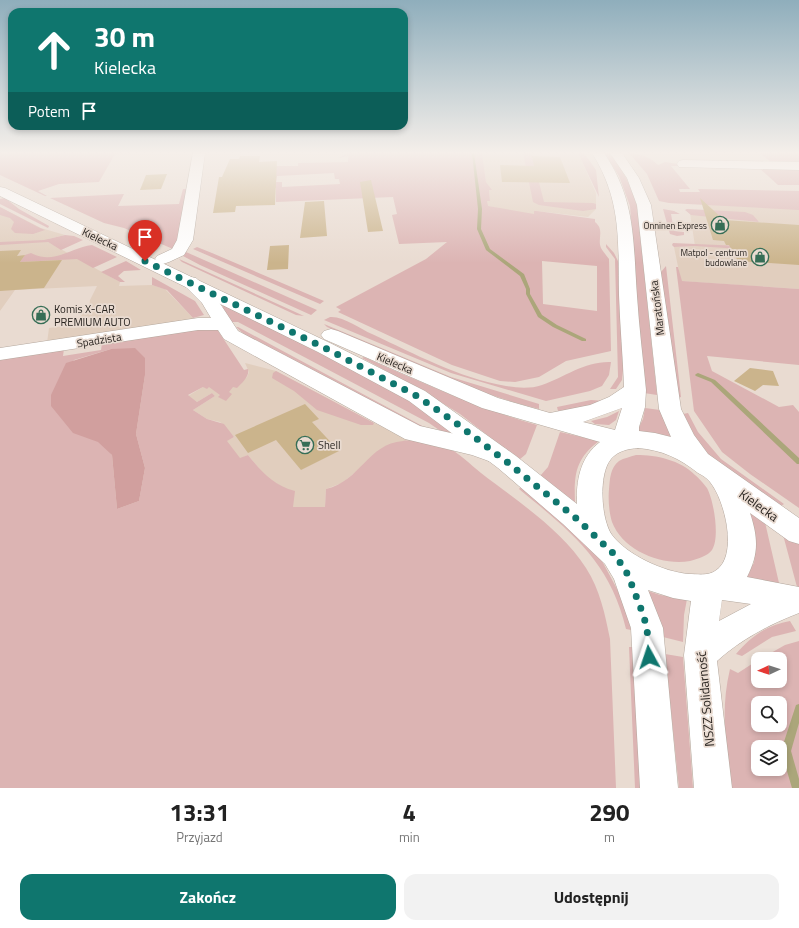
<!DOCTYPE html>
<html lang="pl">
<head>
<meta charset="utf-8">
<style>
	:root { --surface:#fff; --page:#f2f2f2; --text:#222; --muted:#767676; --accent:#0f766e }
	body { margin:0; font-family:"Titillium Web",sans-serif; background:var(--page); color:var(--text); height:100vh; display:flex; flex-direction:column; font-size:15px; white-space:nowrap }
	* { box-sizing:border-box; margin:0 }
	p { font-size:13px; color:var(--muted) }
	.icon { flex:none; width:22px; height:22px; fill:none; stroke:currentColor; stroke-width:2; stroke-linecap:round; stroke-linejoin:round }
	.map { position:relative; height:788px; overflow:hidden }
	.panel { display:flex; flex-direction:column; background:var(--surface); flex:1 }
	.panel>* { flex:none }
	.guide { position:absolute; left:8px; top:8px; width:400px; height:122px; border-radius:12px; box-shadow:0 2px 6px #0003; background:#0f766e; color:#fff; overflow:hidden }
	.needle { width:26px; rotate:266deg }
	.controls { position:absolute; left:751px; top:652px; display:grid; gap:8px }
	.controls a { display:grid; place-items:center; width:36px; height:36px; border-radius:8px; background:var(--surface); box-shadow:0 2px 6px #0003; font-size:20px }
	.pin { position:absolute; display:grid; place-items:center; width:34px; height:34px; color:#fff; margin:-41px -17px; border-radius:50% 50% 50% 0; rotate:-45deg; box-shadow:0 0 4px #0007 }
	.pin .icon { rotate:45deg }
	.me { position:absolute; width:44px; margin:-22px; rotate:355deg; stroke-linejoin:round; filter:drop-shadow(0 0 3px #0008) }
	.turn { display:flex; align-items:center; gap:14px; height:84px; padding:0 20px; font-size:18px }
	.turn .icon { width:52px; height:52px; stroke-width:2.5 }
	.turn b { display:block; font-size:28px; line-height:34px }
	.then { display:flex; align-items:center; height:38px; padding:0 20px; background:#0003; gap:8px; font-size:15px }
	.eta { display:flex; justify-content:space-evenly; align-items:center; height:68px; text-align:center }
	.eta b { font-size:24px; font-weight:700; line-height:28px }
	.primary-button { display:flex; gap:8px; margin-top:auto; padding:8px 20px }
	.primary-button a { flex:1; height:46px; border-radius:12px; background:var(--accent); color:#fff; font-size:16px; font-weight:700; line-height:46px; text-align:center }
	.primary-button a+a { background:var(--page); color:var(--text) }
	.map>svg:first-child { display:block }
	.built { fill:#e1cebe }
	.green { fill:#dcb4b3; fill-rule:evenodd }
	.forest { fill:#d19f9e }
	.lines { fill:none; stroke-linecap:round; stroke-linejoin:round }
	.stream { fill:#aba67a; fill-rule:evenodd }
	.building { fill:#cbb48c }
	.minor-casing { stroke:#b4a89e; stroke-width:1 }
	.major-casing { stroke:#b4a89e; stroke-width:1 }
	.minor { fill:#fff; fill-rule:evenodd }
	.major { fill:#fff; fill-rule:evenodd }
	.route { stroke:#0f766e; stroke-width:7; stroke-dasharray:0 12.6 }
	.labels { text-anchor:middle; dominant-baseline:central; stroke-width:3.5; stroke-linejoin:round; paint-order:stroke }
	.far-poi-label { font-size:9px; fill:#292420; stroke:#e9dbd1; text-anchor:end }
	.street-label { font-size:11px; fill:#292420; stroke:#e9dbd1 }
	.poi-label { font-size:11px; fill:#292420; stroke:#e9dbd1; text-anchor:start }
	.near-street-label { font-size:13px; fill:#292420; stroke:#e9dbd1 }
</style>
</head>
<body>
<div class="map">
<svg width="799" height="788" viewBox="0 0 799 788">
	<rect width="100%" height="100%" fill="#e9dbd1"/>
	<path class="built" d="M 482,153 L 578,153 L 596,193 L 596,209 L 588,217 L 537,211 L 534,211 L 535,214 L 525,214 L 487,206 L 487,201 L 490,201 L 489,190 L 491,190 L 486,182 Z
		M 700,200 L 799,207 L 799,289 L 681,281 L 674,247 L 695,246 L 690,213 L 708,214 Z
		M 0,207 L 41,228 L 65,235 L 48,239 L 48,242 L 120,282 L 119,286 L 152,285 L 165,289 L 195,320 L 47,343 L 49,328 L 71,325 L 89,308 L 90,300 L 97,286 L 15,290 L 0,311 Z
		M 245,363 L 276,371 L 374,423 L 414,440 L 403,441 L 362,467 L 342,483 L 326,489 L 325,507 L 293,507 L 286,489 L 267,478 L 248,455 L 240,459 L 226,441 L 234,437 L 220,422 L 207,419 L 193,410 L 215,396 L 212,393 L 197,402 L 188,396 L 203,387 L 233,387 L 247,377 L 249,372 Z"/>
	<path class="green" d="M 0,153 L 137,153 L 115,154 L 99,182 L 59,184 L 38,191 L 47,196 L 45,196 L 0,175 Z
		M 348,153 L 482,153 L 486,182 L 492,190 L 489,190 L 490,201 L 487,201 L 488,206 L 534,214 L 534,211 L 537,211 L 595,219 L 595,222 C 605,230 597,239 601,248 C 603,252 607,256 609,259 L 611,351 L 566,361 L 539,377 L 515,382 L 500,381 L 452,365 L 338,312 L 341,310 L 336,307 L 426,259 L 447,242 L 399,244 L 392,215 L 397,214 L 393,197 L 276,202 L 276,188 L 264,188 L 276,166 L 298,166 L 298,163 L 348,162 L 348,156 L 338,158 ZM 334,173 L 335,179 L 339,179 L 340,184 L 282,187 L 282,182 L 276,182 L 277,176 ZM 542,261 L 597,266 L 597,311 L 543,304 Z
		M 523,153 L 530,153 L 532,155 L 544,202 L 593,203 L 596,204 L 596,209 L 583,211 L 539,205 L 533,202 Z
		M 578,153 L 584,153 L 596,170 L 599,197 Z
		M 604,153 L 610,153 C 623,169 631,186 637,206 L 657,395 L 644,393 L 630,206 L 619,176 Z
		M 629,153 C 640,153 650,157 658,165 L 665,162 L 691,166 L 671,166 L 690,189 L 679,189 L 680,192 L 700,192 L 698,189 L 799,191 L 799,210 L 669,203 L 659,201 L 647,174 Z
		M 760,153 L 799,153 L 799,165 L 773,164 Z
		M 758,167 L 799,168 L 799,185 L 778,185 Z
		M 183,189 L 188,189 L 181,233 L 173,249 L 124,228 L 104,223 L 50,198 L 124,194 L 118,206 L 179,204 Z
		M 5,198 L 19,209 L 49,226 L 48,228 L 0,204 L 0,199 Z
		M 0,207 L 40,228 L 45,230 L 33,234 L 15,233 L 11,229 L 14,222 L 10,218 L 0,215 Z
		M 663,209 L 674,211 L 680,214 L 671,214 L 674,231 L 684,232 L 684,235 L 677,236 L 670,234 Z
		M 687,209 L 745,212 L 753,215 L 759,222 L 691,215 L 685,210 Z
		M 65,235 L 74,236 L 83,240 L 61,250 L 48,242 L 0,245 L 0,242 L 44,240 Z
		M 673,243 L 786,248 L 788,252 L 695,246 L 674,247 L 672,245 Z
		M 606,244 L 614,253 L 619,263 L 623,370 L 622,380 L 616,389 L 610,389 L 618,377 L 615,259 L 606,247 Z
		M 92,245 L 117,257 L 93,268 L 77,259 L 20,262 L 25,255 L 31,253 C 54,265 70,248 92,245 Z
		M 197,247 L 212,253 L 324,301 L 320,304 L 193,249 Z
		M 186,252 L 317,310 L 311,315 L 200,265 L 183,256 Z
		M 179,259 L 304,316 L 296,315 L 182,262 Z
		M 126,261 L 141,270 L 124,271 L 118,276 L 125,282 L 120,282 L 101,272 Z
		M 666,266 L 681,397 L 678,398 L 661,272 Z
		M 676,267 L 678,267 L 682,281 L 799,289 L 799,365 L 707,356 L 712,371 L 779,407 L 793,405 L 799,412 L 799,508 L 750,474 L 722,452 L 694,411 Z
		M 152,277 L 195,301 L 204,315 L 193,318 L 167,290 L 152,285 Z
		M 225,305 L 404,396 L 457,434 L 442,432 L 429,423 L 238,322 L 232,322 L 223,308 L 223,306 Z
		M 330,317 C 344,316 360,329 372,334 C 415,354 459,378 506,386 C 517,388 531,389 542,385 C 565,377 585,361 611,362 L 609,375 L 602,386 L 590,391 L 546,401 L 451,373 L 324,320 Z
		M 324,324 L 451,377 L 539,404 L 539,409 C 465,391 396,357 327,327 Z
		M 215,326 L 244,370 L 248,369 C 250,376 242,383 237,388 L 233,387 L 229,392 L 232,394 L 226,401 L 218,397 L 220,395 L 209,387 L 207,389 L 203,387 L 188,395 L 197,402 L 212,393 L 215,396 L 193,410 L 207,419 L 224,424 L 234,437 L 227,441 L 240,458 L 248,455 C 262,472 273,485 295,491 L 293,507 L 325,507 L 326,489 C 361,481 367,444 403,441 C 414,439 437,442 447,447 C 459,453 471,465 481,473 C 517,501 561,529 586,568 C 600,590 605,614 610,639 L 616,788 L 0,788 L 0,357 L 64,349 L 63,356 L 101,350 L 102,343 ZM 111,349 L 145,375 L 136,434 L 145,468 L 139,501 L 117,509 L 112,455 L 57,384 L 74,360 Z
		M 236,327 L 238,327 L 426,428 L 413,425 L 246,336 Z
		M 364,357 C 421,382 477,408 537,425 L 526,454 L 519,460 L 460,414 L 421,390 L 362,358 Z
		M 276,371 L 374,423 L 373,425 L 361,425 L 317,410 L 294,391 L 272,378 L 273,373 Z
		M 591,400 L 605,401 L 594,406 L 558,411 L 557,407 Z
		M 645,408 L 660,410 L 667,428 L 673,437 L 637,431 L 643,419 Z
		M 619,411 L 616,420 L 609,425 L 595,424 L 591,421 L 607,417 Z
		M 688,413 L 698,432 L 721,459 L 784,504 L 778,508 L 709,455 L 698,443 L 683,414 Z
		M 560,432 L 599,441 C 575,459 574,475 575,503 L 540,476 L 548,467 Z
		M 636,455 C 657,455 680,460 695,475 C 699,478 704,484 707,488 C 714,501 720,538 712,550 C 708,556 697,559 690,561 C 662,566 623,551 612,522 C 609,512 608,499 609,489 C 610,479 610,468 619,461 C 624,458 630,457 636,455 Z
		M 522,485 L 601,559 L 617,589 L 627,613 L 631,630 L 626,629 C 610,561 570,531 519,489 Z
		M 747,507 L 764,518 L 779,583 L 744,577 L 754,563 L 755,551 Z
		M 782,531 L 799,543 L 799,588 L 797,587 Z
		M 648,591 L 660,595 L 687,599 L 684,615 L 683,642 L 663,637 Z
		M 790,621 L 796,631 L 772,637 L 742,656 L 736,654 C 751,636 767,625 790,621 Z
		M 799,641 L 799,788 L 732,788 C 726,747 720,711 730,669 L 738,673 L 758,660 L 758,681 L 780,681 L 780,659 L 760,659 L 785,645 ZM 758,703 L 780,703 L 780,725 L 758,725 ZM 758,747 L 780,747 L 780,769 L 758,769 Z
		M 629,647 L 633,647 L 642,788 L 635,788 Z
		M 665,654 L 683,657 L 693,788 L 679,788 Z"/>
	<path class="forest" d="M 135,348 L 145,358 L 145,375 L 136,434 L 145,468 L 139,501 L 117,509 L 112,455 L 98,442 L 73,433 L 51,406 L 51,395 L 66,363 L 111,349 Z"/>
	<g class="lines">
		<path class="stream" d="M 472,153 L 474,153 L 482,209 L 481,229 L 490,249 L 524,274 L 530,289 L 530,294 L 542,315 L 557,325 L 586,339 L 586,341 L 582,341 L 553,327 L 538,317 L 526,294 L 526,289 L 520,276 L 486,250 L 477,229 L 478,209 Z
			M 698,373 L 715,380 L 725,389 L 799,458 L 799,464 L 797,464 L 711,382 L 696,376 L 695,375 L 696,374 Z
			M 799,704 L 799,723 L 791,751 L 799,779 L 799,788 L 792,788 L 781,751 L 795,708 L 796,705 Z"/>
	</g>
	<path class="building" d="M 240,156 L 260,156 L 259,162 L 277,161 L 275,205 L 236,206 L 235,212 L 213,213 L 219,177 L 222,177 L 230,159 L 239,159 Z
		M 532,156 L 560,157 L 570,183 L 502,182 L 500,165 L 534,166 Z
		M 167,174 L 161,189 L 140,190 L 146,175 Z
		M 371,180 L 383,231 L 368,232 L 360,182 Z
		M 700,198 L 724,220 L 799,225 L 799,265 L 738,261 L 729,245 L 726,245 L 724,241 L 713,240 Z
		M 324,201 L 327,236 L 300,238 L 305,202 Z
		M 289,245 L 288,269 L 267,270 L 270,246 Z
		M 21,250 L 17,256 L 25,255 L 20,262 L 62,260 L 44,288 L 0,291 L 0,251 Z
		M 750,368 L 773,371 L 779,386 L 763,385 L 755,391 L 734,381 Z
		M 305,404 L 319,419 L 312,422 L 339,451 L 301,470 L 276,440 L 248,453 L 235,435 Z"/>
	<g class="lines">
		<defs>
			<path id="minor" d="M 193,153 L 205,153 L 193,240 L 184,255 L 169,262 L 163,264 L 157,262 L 155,259 L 157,256 L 172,249 L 177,240 Z
				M 683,160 L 799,162 L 799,170 L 679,167 L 677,164 L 679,161 Z
				M 190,277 L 196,278 L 215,296 L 238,331 L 420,426 L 477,439 L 506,449 L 509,455 L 506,461 L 497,464 L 472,455 L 405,439 L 224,339 L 218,330 L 198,330 L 0,360 L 0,348 L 198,318 L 211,318 L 202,303 L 181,282 L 184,278 Z"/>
			<path id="major" d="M 592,153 L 604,153 C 636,200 633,241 637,296 C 639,327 643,359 646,390 L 645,407 L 639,427 L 639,431 L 655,433 L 671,437 L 659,409 L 637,205 L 627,178 L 610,153 L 622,153 L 639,178 L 651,205 L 681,409 L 694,435 L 708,454 L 799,518 L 799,544 L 789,541 L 750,513 C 758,538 759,553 747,577 L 799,587 L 799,613 C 770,624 740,640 717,661 L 732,788 L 694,788 L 684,655 L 691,601 L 673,598 L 648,590 L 663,628 L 678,788 L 640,788 L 631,628 L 614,579 L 605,564 L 563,524 L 498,468 L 409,401 L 318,352 L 0,196 L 0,187 L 5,188 L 332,344 L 425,391 L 516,456 L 577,504 C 576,481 580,457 600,442 L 482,408 L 324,339 L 321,335 L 324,331 L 331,329 L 338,331 L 498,398 L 550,413 L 590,405 L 609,397 L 624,387 C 623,357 620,326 619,295 C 618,242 622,200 592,153 ZM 622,408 L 615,430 L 583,422 ZM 638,448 C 662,450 679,458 698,473 C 702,475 707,478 710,482 C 725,500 739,557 715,571 C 708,576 697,574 689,574 C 664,572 627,555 612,535 C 601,520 598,474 611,459 C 618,451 627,449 638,448 ZM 722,600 L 751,604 L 719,621 Z"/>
		</defs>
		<use href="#minor" class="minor-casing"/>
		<use href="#major" class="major-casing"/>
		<use href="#minor" class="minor"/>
		<use href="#major" class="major"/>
	</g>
	<linearGradient id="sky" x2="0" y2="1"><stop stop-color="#8faebc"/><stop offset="0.58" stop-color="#f5efea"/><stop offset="1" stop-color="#f5efea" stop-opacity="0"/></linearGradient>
	<rect width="799" height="263" fill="url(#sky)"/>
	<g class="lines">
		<path class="route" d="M 145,261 L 325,348 L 417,396 L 452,420 L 507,462 L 577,519 L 616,556 L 628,575 L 643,614 L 647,628 L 649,657"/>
	</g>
	<defs>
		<symbol id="shop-ring" viewBox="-11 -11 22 22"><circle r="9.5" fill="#e9dbd1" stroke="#366e56" stroke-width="1.5"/><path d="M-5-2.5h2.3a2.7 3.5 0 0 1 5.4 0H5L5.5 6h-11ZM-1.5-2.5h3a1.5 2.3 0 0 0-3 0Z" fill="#366e56"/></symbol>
		<symbol id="supermarket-ring" viewBox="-11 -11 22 22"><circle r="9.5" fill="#e9dbd1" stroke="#366e56" stroke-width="1.5"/><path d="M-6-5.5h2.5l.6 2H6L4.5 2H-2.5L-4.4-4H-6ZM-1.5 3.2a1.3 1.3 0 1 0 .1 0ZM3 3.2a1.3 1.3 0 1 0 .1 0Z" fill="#366e56"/></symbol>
	</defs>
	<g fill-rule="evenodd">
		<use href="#shop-ring" x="710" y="215" width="20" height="20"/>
		<use href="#shop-ring" x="750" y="247" width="20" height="20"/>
		<use href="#shop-ring" x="31" y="305" width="20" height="20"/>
		<use href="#supermarket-ring" x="295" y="435" width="20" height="20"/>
	</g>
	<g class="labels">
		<g class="far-poi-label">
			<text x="707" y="225">Onninen Express</text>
			<text x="747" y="252">Matpol - centrum<tspan x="747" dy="10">budowlane</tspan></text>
		</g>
		<g class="street-label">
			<text transform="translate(100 239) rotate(25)">Kielecka</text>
			<text transform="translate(657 308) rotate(-97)">Maratońska</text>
			<text transform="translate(99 340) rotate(-9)">Spadzista</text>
			<text transform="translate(395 363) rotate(23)">Kielecka</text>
		</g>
		<g class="poi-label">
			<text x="54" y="309">Komis X-CAR<tspan x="54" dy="13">PREMIUM AUTO</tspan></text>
			<text x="318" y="445">Shell</text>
		</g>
		<g class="near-street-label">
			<text transform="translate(759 505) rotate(36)">Kielecka</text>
			<text transform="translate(705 699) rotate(-95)">NSZZ Solidarność</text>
		</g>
	</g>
</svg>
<div class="controls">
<a><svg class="needle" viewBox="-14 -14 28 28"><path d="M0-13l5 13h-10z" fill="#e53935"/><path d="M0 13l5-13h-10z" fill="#767676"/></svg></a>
<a><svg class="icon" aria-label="search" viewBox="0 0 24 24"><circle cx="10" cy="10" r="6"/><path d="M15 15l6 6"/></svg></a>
<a><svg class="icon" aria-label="layers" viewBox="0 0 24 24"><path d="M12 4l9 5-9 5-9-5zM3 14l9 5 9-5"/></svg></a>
</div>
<div class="pin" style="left:145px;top:261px;background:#d93025"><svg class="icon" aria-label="arrive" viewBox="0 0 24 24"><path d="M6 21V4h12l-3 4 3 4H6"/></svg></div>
<svg class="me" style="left:649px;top:657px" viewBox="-20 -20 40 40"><path d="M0-17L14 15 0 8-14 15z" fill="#0f766e" stroke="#fff" stroke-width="4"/></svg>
<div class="guide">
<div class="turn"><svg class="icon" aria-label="ahead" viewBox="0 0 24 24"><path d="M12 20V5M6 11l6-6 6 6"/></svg><div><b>30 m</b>Kielecka</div></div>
<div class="then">Potem<svg class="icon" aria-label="arrive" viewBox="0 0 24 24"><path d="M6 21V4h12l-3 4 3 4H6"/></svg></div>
</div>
</div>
<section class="panel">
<div class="eta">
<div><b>13:31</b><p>Przyjazd</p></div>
<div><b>4</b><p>min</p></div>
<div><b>290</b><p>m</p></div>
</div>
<div class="primary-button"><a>Zakończ</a><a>Udostępnij</a></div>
</section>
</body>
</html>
